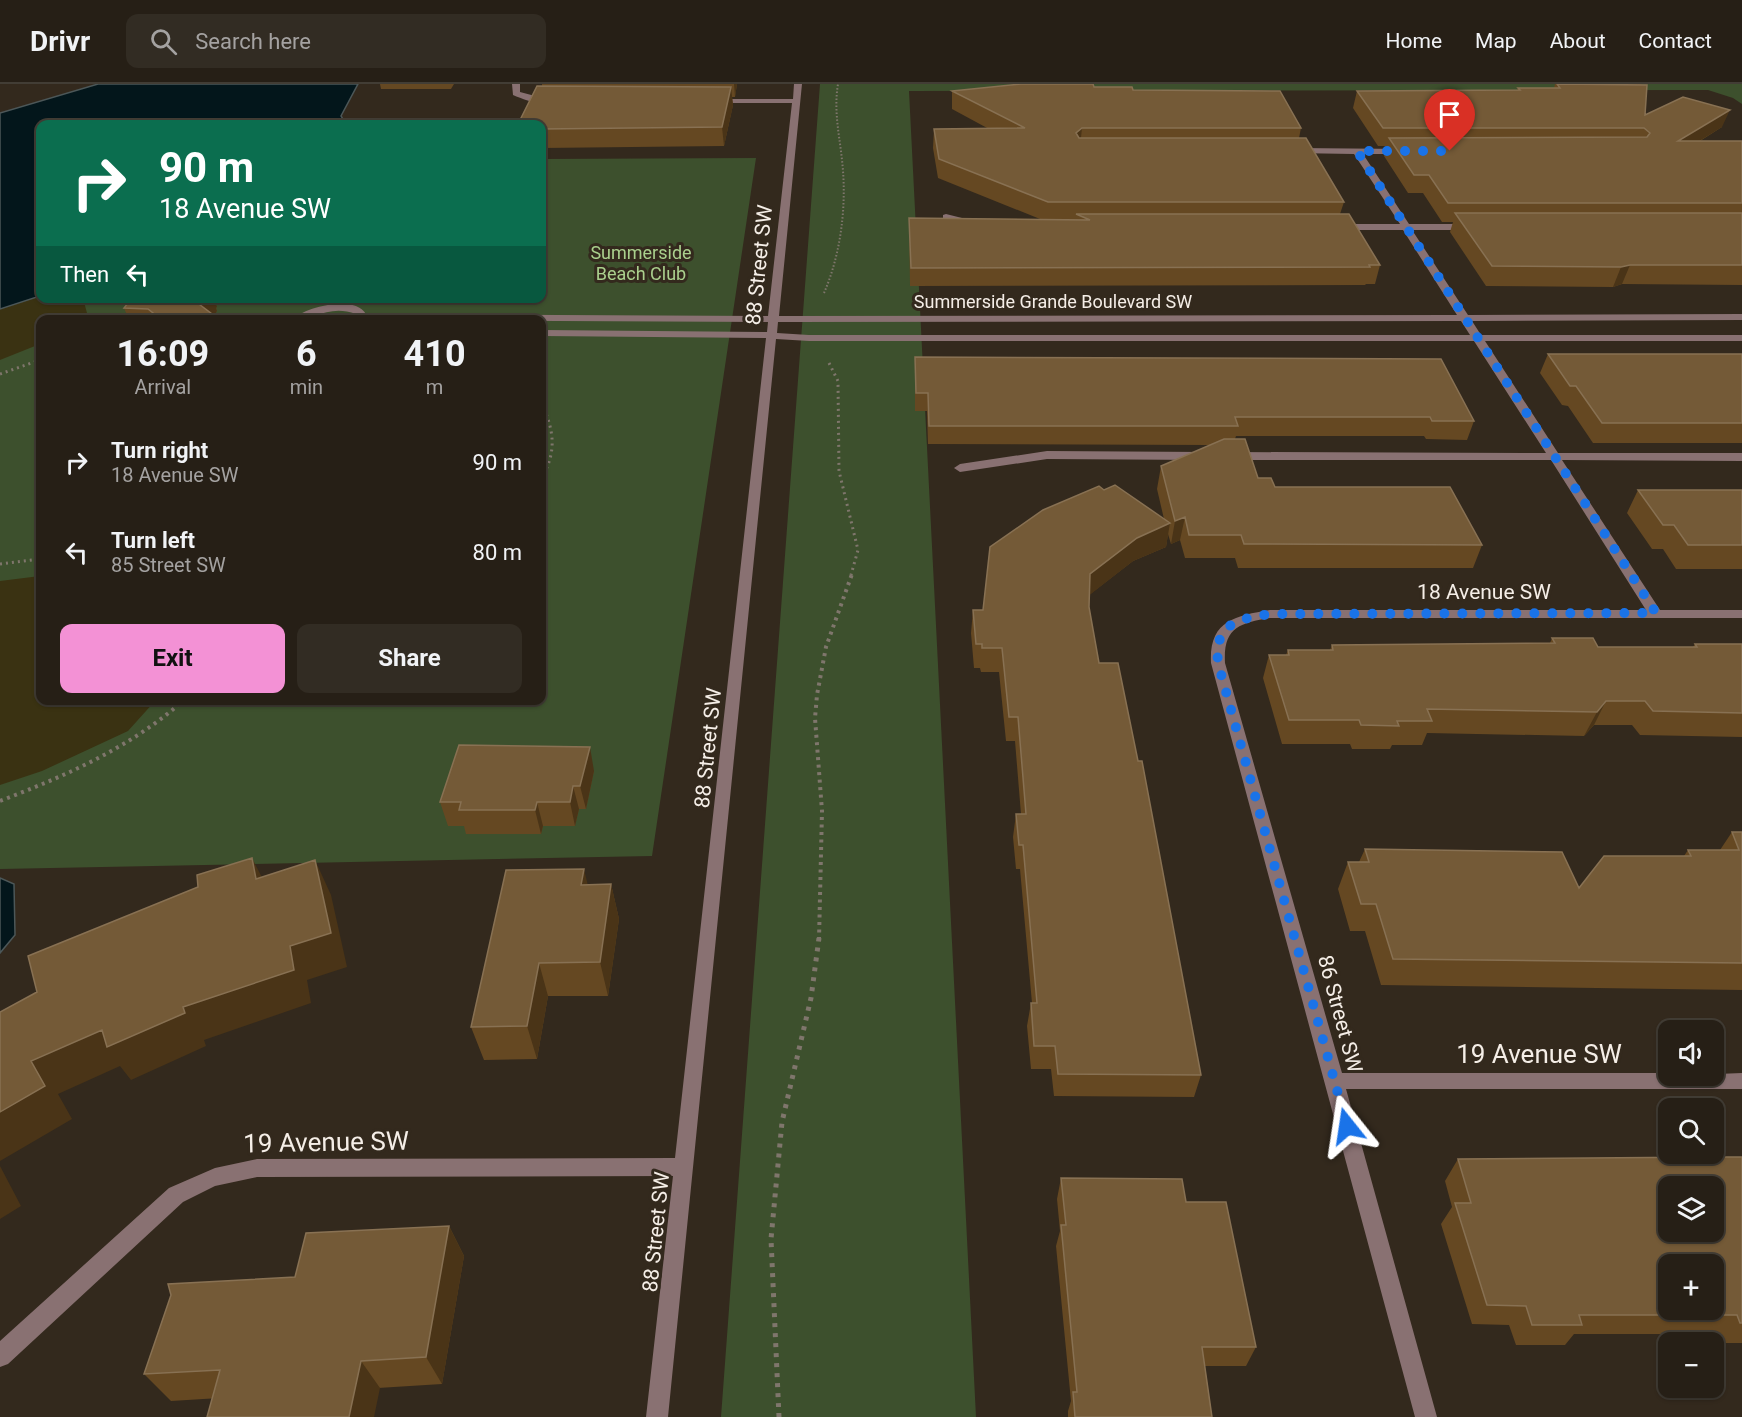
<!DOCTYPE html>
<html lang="en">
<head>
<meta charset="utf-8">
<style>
	:root { --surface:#261f16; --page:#322c23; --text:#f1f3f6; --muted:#a4a2a1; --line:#423d35; --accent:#f391d5 }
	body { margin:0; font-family:Roboto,sans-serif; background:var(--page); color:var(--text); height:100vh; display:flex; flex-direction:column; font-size:22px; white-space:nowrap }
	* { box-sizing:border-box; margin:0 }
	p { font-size:20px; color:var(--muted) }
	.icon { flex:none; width:33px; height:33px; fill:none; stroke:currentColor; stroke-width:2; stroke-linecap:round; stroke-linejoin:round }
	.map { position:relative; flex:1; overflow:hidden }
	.panel { position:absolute; left:36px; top:231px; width:510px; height:390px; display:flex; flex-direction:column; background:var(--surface); border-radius:12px; box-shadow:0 2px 4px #0004,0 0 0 2px var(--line) }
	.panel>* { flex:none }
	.hud { position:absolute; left:36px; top:36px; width:510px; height:183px; border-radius:12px; box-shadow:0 2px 4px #0004,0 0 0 2px var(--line); background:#0b6e4f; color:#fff; overflow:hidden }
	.controls { position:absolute; left:1658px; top:936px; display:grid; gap:12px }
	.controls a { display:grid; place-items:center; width:66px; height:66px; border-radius:12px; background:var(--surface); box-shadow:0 2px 4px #0004,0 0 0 2px var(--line); font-size:30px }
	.pin { position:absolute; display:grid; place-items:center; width:51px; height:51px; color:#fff; margin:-62px -26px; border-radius:50% 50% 50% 0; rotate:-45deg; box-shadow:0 0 6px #0007 }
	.pin .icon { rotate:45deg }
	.me { position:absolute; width:66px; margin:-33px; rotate:345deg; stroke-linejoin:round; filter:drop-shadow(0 0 4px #0008) }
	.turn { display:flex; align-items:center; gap:21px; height:126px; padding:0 24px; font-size:27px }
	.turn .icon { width:78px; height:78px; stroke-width:2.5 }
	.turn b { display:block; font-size:42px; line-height:51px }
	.then { display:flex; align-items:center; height:57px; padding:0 24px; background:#0003; gap:12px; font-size:22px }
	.eta { display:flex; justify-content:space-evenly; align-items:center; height:102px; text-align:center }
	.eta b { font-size:36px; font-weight:700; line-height:42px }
	.button { display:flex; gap:12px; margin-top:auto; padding:12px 24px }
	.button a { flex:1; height:69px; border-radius:12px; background:var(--accent); color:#111; font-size:24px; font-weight:700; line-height:69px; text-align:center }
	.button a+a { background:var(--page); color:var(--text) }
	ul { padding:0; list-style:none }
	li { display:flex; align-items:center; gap:18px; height:90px; padding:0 24px }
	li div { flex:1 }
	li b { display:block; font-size:22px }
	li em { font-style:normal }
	header { display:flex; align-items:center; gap:36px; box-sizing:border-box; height:84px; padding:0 30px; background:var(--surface); border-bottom:2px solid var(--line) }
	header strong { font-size:28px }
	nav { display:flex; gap:33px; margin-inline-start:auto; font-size:21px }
	.search { width:420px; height:54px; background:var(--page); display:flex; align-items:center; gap:15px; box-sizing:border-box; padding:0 21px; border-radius:12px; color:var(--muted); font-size:22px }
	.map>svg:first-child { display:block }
	.green { fill:#3d502d; fill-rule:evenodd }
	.sand { fill:#3a3212 }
	.water { fill:#03161b; stroke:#4c5758; stroke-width:1.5 }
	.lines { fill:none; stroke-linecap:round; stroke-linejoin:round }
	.path-far3 { stroke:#7f766c; stroke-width:2; stroke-dasharray:1.5 2; stroke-linecap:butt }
	.path-far2 { stroke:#7f766c; stroke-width:3; stroke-dasharray:2 4; stroke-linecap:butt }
	.path-far1 { stroke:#7f766c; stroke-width:4; stroke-dasharray:3 4.5; stroke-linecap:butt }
	.path { stroke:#7f766c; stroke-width:5; stroke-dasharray:4 6; stroke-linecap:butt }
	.minor { fill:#897172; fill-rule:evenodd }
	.wall { fill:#654822 }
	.shaded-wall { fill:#4a3417 }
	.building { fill:#745a37; stroke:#887153; stroke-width:1.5; fill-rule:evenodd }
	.route { stroke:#1a73e8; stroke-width:10; stroke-dasharray:0 18 }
	.labels { text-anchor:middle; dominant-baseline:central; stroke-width:6; stroke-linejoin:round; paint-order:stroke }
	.far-park-label { font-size:18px; fill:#aad08d; stroke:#33291d }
	.far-street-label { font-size:18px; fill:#f5eee7; stroke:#33291d }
	.street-label { font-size:21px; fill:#f5eee7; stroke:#33291d }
	.near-street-label { font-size:26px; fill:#f5eee7; stroke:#33291d }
</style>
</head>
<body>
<header>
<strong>Drivr</strong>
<div class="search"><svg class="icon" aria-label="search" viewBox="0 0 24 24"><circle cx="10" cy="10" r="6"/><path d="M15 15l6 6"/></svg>Search here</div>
<nav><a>Home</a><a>Map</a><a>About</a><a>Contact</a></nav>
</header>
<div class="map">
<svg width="1742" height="1333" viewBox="0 0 1742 1333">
	<rect width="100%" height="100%" fill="#33291d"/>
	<path class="green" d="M 820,0 L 1742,0 L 1742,20 L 1733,14 L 1708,6 L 909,7 L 976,1333 L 721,1333 Z
		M 756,74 L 652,772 L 0,785 L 0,225 L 40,212 L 40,214 L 542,214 L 542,75 ZM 40,236 L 542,236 L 542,616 L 40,616 Z"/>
	<path class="sand" d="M 40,212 L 40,214 L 84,218 L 87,229 L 86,235 L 40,236 L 40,260 L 0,276 L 0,225 Z
		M 40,492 L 40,616 L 155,617 L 128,647 L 42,687 L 0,701 L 0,497 Z"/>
	<path class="water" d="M 98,0 L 358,0 L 341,32 L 346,40 L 40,40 L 40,212 L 0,225 L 0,29 Z
		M 0,794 L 14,800 L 15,851 L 0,869 Z"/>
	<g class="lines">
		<path class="path-far3" d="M 824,209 C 840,172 846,127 843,87 C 841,57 833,30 838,0"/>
		<path class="path-far2" d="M 829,279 L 838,297 L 839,387 L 858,466 L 851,491
			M 0,290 L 40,276
			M 542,319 C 554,348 557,366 542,394
			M 0,480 L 40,475"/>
		<path class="path-far1" d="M 0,717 C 67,691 130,664 184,616
			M 819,856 L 822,727 L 815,634 L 817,611 L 826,563 L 852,490"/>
		<path class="path" d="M 779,1333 L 771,1155 L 782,1038 L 811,914 L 819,854"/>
		<path class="minor" d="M 512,0 L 520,0 L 520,8 L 554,17 C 542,23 525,16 513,11 Z
			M 794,0 L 802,0 L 779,232 L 1457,231 L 1403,146 L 1338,146 L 1333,143 L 1338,140 L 1400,140 L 1354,70 L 1293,69 L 1293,65 L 1296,64 L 1407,65 L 1407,69 L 1404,70 L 1363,70 L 1409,140 L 1470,140 L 1475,143 L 1470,146 L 1412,146 L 1468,231 L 1742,230 L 1742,236 L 1472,237 L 1481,251 L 1742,251 L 1742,257 L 1485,257 L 1558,369 L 1742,369 L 1742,377 L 1562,376 L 1660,526 L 1742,526 L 1742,534 L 1270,534 C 1239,539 1223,544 1225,579 L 1342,989 L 1668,989 L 1668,992 L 1742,989 L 1742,1005 L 1346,1005 L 1437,1333 L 1415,1333 L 1211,579 C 1209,537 1234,532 1270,526 L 1646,526 L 1551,376 L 1232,376 L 1226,372 L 1232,368 L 1546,369 L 1474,257 L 809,257 L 776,255 L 668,1333 L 646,1333 L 673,1092 L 257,1093 L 215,1102 L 183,1118 L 8,1280 L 0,1283 L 0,1257 L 169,1104 L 215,1084 L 257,1075 L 675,1074 L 766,254 L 542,252 L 542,246 L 767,248 L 768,238 L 359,236 L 356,230 C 329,220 315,236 291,236 C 305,223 354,210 366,230 L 768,232 L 792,19 L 712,19 L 708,17 L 712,15 L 793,15 ZM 1461,237 L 1470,251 L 809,251 L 777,249 L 778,238 Z
			M 946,130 L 978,138 L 973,141 L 943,135 L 943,131 Z
			M 1047,367 L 1205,368 L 1211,372 L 1205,376 L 1047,375 L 960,388 L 954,384 L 960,380 Z"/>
	</g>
	<path class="wall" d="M 380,0 L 454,0 L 451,5 L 381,5 Z
		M 542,0 L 737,0 L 735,13 L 732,13 L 733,21 L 724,62 L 542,64 Z
		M 1555,0 L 1641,0 L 1645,31 L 1722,43 L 1700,57 L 1742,57 L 1742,201 L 1622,200 L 1613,203 L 1486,202 L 1450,148 L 1453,138 L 1442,138 L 1423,109 L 1408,109 L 1384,72 L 1387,62 L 1378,62 L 1353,24 L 1357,7 L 1517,6 L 1518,4 L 1554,4 Z
		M 1094,3 L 1133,6 L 1301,44 L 1299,54 L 1344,118 L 1340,130 L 1380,181 L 1375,200 L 1366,200 L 1365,201 L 910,202 L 909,134 L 1040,135 L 938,94 L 933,64 L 934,45 L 989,45 L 952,25 L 952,7 Z
		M 217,223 L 216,224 L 217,227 L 214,231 L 220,236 L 129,236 L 124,224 Z
		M 1548,270 L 1742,270 L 1742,359 L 1593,359 L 1568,322 L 1562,321 L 1540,289 Z
		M 915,273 L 1474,337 L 1467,356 L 1426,355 L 1424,352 L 1236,352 L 1235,355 L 1258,394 L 1275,403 L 1482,461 L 1473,484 L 1238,484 L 1235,474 L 1185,474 L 1180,456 L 1171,460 L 1168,450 L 1166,463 L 1133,477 L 1089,511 L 1089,523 L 1099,579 L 1201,991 L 1194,1013 L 1054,1012 L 1051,985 L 1031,985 L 1027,942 L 1031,919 L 1032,919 L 1020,785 L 1016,785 L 1013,753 L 1016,730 L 1021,730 L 1015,657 L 1006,657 L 999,588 L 981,588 L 980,584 L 974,584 L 971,549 L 973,526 L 983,526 L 1104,406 L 1164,435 L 1157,405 L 1161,382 L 1210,361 L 928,360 L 927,327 L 915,327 Z
		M 1638,406 L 1742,406 L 1742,485 L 1676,485 L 1663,465 L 1652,465 L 1627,429 Z
		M 1552,554 L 1598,563 L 1693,563 L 1695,560 L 1742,560 L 1742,653 L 1640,651 L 1632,641 L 1594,641 L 1584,652 L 1427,649 L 1422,661 L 1392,661 L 1390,665 L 1352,665 L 1350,660 L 1282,660 L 1263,594 L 1269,571 L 1286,571 L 1288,566 L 1330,566 L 1332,561 L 1550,559 Z
		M 594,687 L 586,725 L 579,725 L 575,742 L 543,742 L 541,750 L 466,750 L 464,742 L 448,742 L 440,718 Z
		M 1732,748 L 1742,748 L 1742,906 L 1381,901 L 1365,847 L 1350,847 L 1338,805 L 1348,778 L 1359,778 L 1365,765 L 1579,804 L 1684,772 L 1688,766 L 1720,766 Z
		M 611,800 L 619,835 L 608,912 L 548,912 L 537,975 L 484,976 L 471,943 L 588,801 Z
		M 1742,1073 L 1742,1259 L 1719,1259 L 1715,1250 L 1574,1250 L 1565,1261 L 1516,1261 L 1509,1241 L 1472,1240 L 1441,1140 L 1452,1123 L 1445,1097 L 1458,1075 Z
		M 1061,1094 L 1186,1118 L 1256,1263 L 1246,1282 L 1205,1282 L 1212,1333 L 1068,1333 L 1068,1327 L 1071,1317 L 1056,1162 L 1060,1147 L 1057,1115 Z
		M 449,1142 L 464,1172 L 442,1300 L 171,1317 L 144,1290 L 295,1193 Z"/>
	<path class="shaded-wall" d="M 734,0 L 737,0 L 735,13 Z
		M 731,3 L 733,21 L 724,62 L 722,43 Z
		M 1730,26 L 1722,43 L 1670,75 L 1678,57 Z
		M 1082,44 L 1080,63 L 1076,49 Z
		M 1630,181 L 1622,200 L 1613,203 L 1621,183 Z
		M 199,214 L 214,214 L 217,223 L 216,224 L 217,227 L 211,236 L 199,220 Z
		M 1185,433 L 1180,456 L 1171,460 L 1175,437 Z
		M 1170,439 L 1166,463 L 1133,477 L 1087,513 L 1090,490 L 1137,454 Z
		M 1606,617 L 1594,641 L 1584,652 L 1597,628 Z
		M 590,663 L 594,687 L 586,725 L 580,702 Z
		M 573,702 L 579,725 L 575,742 L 570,718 Z
		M 537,718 L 543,742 L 541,750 L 535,726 Z
		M 252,774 L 270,809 L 256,795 Z
		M 315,776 L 331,811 L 347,883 L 307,896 L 311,919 L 204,956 L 206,962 L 131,996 L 120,982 L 58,1010 L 72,1035 L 0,1077 L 0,1028 L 31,977 L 102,946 L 183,923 L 290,862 Z
		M 584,785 L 592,819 L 581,801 Z
		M 611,800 L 619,835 L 608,912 L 600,878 Z
		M 539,879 L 548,912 L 537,975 L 527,942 Z
		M 0,1082 L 21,1122 L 0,1135 Z
		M 449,1142 L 464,1172 L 442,1300 L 426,1273 Z
		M 361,1277 L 380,1304 L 374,1333 L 349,1333 Z"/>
	<path class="building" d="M 1021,0 L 1093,0 L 1094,3 L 1132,3 L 1133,6 L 1280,7 L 1301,44 L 1082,44 L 1076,49 L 1079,54 L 1306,54 L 1344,118 L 1048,118 L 939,75 L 934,45 L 1025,44 L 952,7 Z
		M 1557,0 L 1647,1 L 1645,31 L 1683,13 L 1730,26 L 1678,57 L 1742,57 L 1742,119 L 1448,119 L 1429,91 L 1414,91 L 1389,54 L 1647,53 L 1650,49 L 1644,44 L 1383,44 L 1357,7 L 1520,6 L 1518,4 L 1560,4 Z
		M 537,2 L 731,3 L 722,43 L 542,45 L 542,40 L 518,40 Z
		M 1455,129 L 1742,129 L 1742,181 L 1630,181 L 1621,183 L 1492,182 Z
		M 1076,130 L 1349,130 L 1380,181 L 1369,181 L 1370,183 L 911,184 L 909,134 L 1090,136 Z
		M 132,214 L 203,214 L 199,220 L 220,236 L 162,236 L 148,225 L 124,224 Z
		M 1548,270 L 1742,270 L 1742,339 L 1602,339 L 1576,302 L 1570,302 Z
		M 915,273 L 1441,275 L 1474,337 L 1432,337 L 1430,333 L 1235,333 L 1238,342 L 929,342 L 928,309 L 916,309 Z
		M 1224,355 L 1245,355 L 1258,394 L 1271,394 L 1275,403 L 1450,403 L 1482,461 L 1244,460 L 1241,451 L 1189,451 L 1185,433 L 1175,437 L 1161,382 Z
		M 1115,401 L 1170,439 L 1137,454 L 1090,490 L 1089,523 L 1099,579 L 1118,579 L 1138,677 L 1142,677 L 1201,991 L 1058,990 L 1055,962 L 1034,962 L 1031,919 L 1037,919 L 1023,761 L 1019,761 L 1016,730 L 1026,730 L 1018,633 L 1009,633 L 1002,564 L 982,564 L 982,560 L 976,560 L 973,526 L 983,526 L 990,463 L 1043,426 L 1099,402 L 1104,406 Z
		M 1638,406 L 1742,406 L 1742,461 L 1688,461 L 1674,441 L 1663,441 Z
		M 1552,554 L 1593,554 L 1598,563 L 1697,563 L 1695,560 L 1742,560 L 1742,629 L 1653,627 L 1645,617 L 1606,617 L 1597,628 L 1427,625 L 1432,637 L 1397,637 L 1399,642 L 1361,641 L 1359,636 L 1289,636 L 1269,571 L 1289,571 L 1288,566 L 1333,566 L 1332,561 L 1555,559 Z
		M 459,661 L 590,663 L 580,702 L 573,702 L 570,718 L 537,718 L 535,726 L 459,726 L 461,718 L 440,718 Z
		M 1732,748 L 1742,748 L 1742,879 L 1393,875 L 1376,820 L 1361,820 L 1348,778 L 1369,778 L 1365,765 L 1562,768 L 1579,804 L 1604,772 L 1691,772 L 1688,766 L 1739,766 Z
		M 252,774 L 256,795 L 315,776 L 331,849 L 290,862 L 294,886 L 183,923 L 185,929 L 107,963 L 102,946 L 31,977 L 45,1002 L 0,1028 L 0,928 L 37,908 L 28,872 L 198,803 L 197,791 Z
		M 584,785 L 581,801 L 611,800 L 600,878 L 539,879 L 527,942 L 471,943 L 506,786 Z
		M 1714,1073 L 1742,1073 L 1742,1239 L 1740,1239 L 1737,1231 L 1579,1231 L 1582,1241 L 1532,1241 L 1526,1222 L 1487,1221 L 1455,1119 L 1471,1119 L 1458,1075 ZM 1668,1102 L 1713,1102 L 1713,1148 L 1668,1148 ZM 1668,1180 L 1713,1180 L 1713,1226 L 1668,1226 Z
		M 1061,1094 L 1182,1095 L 1186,1118 L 1226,1118 L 1256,1263 L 1202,1263 L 1212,1333 L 1075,1333 L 1073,1308 L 1077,1308 L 1061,1141 L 1066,1141 Z
		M 449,1142 L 426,1273 L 361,1277 L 349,1333 L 207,1333 L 220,1286 L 144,1290 L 171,1211 L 168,1200 L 295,1193 L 306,1149 Z"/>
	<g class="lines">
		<path class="route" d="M 1347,1042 L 1218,579 C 1214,540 1237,535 1270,530 L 1656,529 L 1357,67 L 1450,67"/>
	</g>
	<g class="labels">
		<g class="far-park-label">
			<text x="641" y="168">Summerside<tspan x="641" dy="21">Beach Club</tspan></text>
		</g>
		<g class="far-street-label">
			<text x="1053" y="217">Summerside Grande Boulevard SW</text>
		</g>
		<g class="street-label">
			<text transform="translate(759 181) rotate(-84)">88 Street SW</text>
			<text x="1484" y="508">18 Avenue SW</text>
			<text transform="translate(708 664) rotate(-84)">88 Street SW</text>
			<text transform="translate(1340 930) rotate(75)">86 Street SW</text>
			<text transform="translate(656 1148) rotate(-84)">88 Street SW</text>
		</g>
		<g class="near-street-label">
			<text x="1539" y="970">19 Avenue SW</text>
			<text transform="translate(326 1058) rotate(-1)">19 Avenue SW</text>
		</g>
	</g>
</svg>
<div class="controls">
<a><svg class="icon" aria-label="sound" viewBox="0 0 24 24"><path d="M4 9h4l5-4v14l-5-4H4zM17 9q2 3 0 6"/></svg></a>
<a><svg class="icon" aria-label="search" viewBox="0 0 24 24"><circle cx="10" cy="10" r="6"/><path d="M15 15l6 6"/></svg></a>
<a><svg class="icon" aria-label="layers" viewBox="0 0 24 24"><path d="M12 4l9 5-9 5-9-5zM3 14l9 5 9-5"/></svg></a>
<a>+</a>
<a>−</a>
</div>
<div class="pin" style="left:1450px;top:67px;background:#d93025"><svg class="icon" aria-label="arrive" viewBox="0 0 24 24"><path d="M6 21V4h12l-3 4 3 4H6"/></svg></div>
<svg class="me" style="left:1347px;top:1042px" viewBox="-20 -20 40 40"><path d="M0-17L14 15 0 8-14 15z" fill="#1a73e8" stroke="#fff" stroke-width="4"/></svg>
<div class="hud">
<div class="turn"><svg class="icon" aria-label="right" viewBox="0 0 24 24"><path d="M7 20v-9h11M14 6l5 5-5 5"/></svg><div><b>90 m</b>18 Avenue SW</div></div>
<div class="then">Then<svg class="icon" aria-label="left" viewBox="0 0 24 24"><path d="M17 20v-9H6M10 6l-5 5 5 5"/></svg></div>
</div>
<section class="panel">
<div class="eta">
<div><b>16:09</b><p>Arrival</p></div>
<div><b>6</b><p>min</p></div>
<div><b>410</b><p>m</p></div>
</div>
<ul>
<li><svg class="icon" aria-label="right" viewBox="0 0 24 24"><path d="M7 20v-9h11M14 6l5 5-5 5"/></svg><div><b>Turn right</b><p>18 Avenue SW</p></div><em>90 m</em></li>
<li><svg class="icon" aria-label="left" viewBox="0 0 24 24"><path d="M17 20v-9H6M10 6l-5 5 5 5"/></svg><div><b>Turn left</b><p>85 Street SW</p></div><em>80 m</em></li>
</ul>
<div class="button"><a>Exit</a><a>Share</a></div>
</section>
</div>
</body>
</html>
